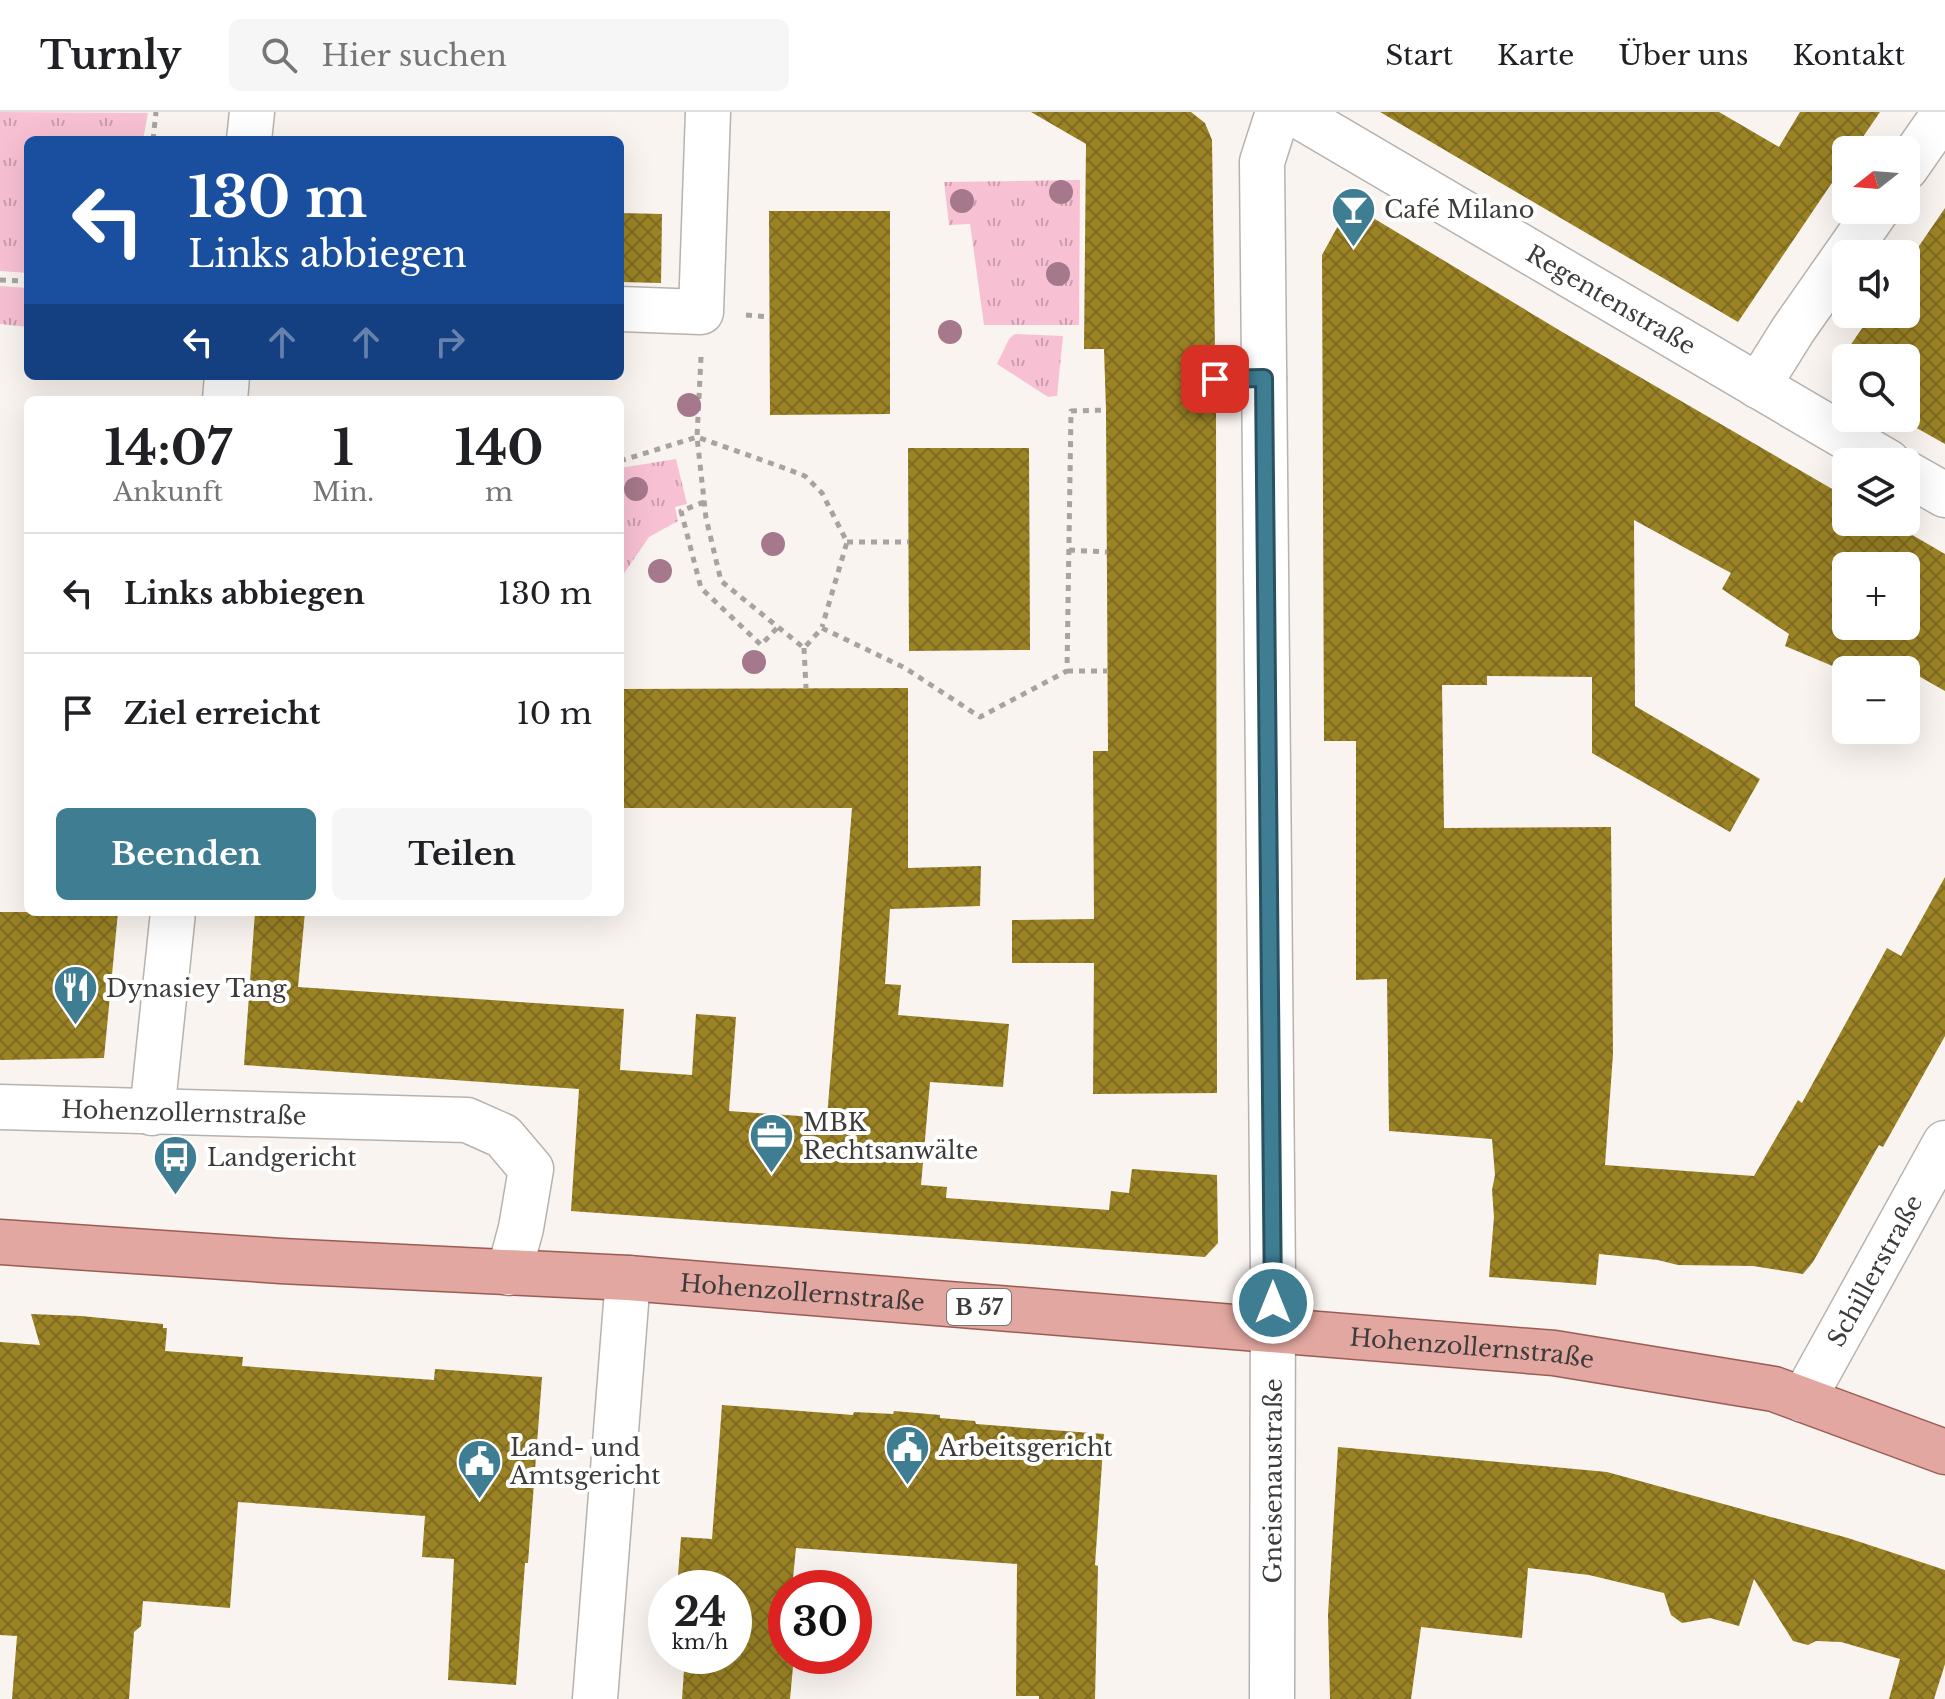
<!DOCTYPE html>
<html lang="de">
<head>
<meta charset="utf-8">
<style>
	:root { --surface:#fff; --page:#f6f6f6; --text:#202124; --muted:#757577; --line:#e0e0e0; --accent:#3f7d93 }
	body { margin:0; font-family:"Libre Baskerville",serif; background:var(--page); color:var(--text); height:100vh; display:flex; flex-direction:column; font-size:30px; white-space:nowrap }
	* { box-sizing:border-box; margin:0 }
	p { font-size:26px; color:var(--muted) }
	.icon { flex:none; width:44px; height:44px; fill:none; stroke:currentColor; stroke-width:2; stroke-linecap:round; stroke-linejoin:round }
	.map { position:relative; flex:1; overflow:hidden }
	.sheet { position:absolute; left:24px; top:284px; width:600px; height:520px; display:flex; flex-direction:column; background:var(--surface); border-radius:12px; box-shadow:0 8px 32px #0002 }
	.sheet>* { flex:none }
	.guide { position:absolute; left:24px; top:24px; width:600px; height:244px; border-radius:12px; box-shadow:0 8px 32px #0002; background:#1a4fa0; color:#fff; overflow:hidden }
	.needle { width:52px; rotate:253deg }
	.tools { position:absolute; left:1832px; top:24px; display:grid; gap:16px }
	.tools a { display:grid; place-items:center; width:88px; height:88px; border-radius:12px; background:var(--surface); box-shadow:0 8px 32px #0002; font-size:40px }
	.speed { position:absolute; left:648px; top:1458px; display:flex; gap:16px; font-size:40px; font-weight:700; text-align:center }
	.speed>* { display:grid; place-content:center; width:104px; height:104px; border-radius:50%; background:var(--surface); box-shadow:0 8px 32px #0002; line-height:1 }
	.speed small { font-size:20px; font-weight:400 }
	.speed .limit { border:12px solid #d22; background:#fff; color:#111 }
	.pin { position:absolute; display:grid; place-items:center; width:68px; height:68px; color:#fff; margin:-34px; border-radius:16px; box-shadow:0 4px 12px #0006 }
	.me { position:absolute; width:88px; margin:-44px; rotate:0deg; stroke-linejoin:round; filter:drop-shadow(0 0 6px #0008) }
	.turn { display:flex; align-items:center; gap:28px; height:168px; padding:0 32px; font-size:36px }
	.turn .icon { width:104px; height:104px; stroke-width:2.5 }
	.turn b { display:block; font-size:56px; line-height:68px }
	.lanes { display:flex; align-items:center; height:76px; padding:0 32px; background:#0003; justify-content:center; gap:40px; direction:ltr }
	.lanes .off { opacity:.35 }
	.eta { display:flex; justify-content:space-evenly; align-items:center; height:136px; text-align:center }
	.eta b { font-size:48px; font-weight:700; line-height:56px }
	.action { display:flex; gap:16px; margin-top:auto; padding:16px 32px }
	.action a { flex:1; height:92px; border-radius:12px; background:var(--accent); color:#fff; font-size:32px; font-weight:700; line-height:92px; text-align:center }
	.action a+a { background:var(--page); color:var(--text) }
	ul { padding:0; list-style:none }
	li { display:flex; align-items:center; gap:24px; height:120px; padding:0 32px; border-top:2px solid var(--line) }
	li div { flex:1 }
	li b { display:block; font-size:30px }
	li em { font-style:normal }
	header { display:flex; align-items:center; gap:48px; box-sizing:border-box; height:112px; padding:0 40px; background:var(--surface); border-bottom:2px solid var(--line) }
	header strong { font-size:38px }
	nav { display:flex; gap:44px; margin-inline-start:auto; font-size:28px }
	.search { width:560px; height:72px; background:var(--page); display:flex; align-items:center; gap:20px; box-sizing:border-box; padding:0 28px; border-radius:12px; color:var(--muted); font-size:30px }
	.map>svg:first-child { display:block }
	.grass { fill:url(#grass-tufts) }
	.building { fill:url(#building-cross-hatch); fill-rule:evenodd }
	.lines { fill:none; stroke-linecap:round; stroke-linejoin:round }
	.minor-casing { stroke:#b7b2ae; stroke-width:47 }
	.major-casing { stroke:#9c5c53; stroke-width:47 }
	.path { stroke:#a7a3a0; stroke-width:5; stroke-dasharray:6 6; stroke-linecap:butt }
	.minor { stroke:#fff; stroke-width:44 }
	.major { stroke:#e2a7a0; stroke-width:44 }
	.tree { fill:#a5798b }
	.route-casing { stroke:#295160; stroke-width:20 }
	.route { stroke:#3f7d93; stroke-width:14 }
	.labels { text-anchor:middle; dominant-baseline:central; stroke-width:8; stroke-linejoin:round; paint-order:stroke }
	.shield { fill:#fff; stroke:#787675; stroke-width:2 }
	.shield-label { font-size:22px; font-weight:bold; fill:#3e3c3a }
	.poi-label { font-size:24px; fill:#3e3c3a; stroke:#fff; text-anchor:start }
	.street-label { font-size:24px; fill:#3e3c3a; stroke:#fff }
</style>
</head>
<body>
<header>
<strong>Turnly</strong>
<div class="search"><svg class="icon" aria-label="search" viewBox="0 0 24 24"><circle cx="10" cy="10" r="6"/><path d="M15 15l6 6"/></svg>Hier suchen</div>
<nav><a>Start</a><a>Karte</a><a>Über uns</a><a>Kontakt</a></nav>
</header>
<div class="map">
<svg width="1945" height="1587" viewBox="0 0 1945 1587">
	<defs>
		<pattern id="grass-tufts" width="24" height="20" patternUnits="userSpaceOnUse" patternTransform="scale(2)"><rect width="24" height="20" fill="#f8c1d3"/><path d="M3 7l-1-3M5 7V3M7 7l1-3M15 17l-1-3M17 17v-4M19 17l1-3" fill="none" stroke="#ca9eac"/></pattern>
		<pattern id="building-cross-hatch" width="8" height="8" patternUnits="userSpaceOnUse" patternTransform="scale(2)"><rect width="8" height="8" fill="#9a8225"/><path d="M0 0l8 8M0 8l8-8" fill="none" stroke="#7f6c21"/></pattern>
	</defs>
	<rect width="100%" height="100%" fill="#faf4f0"/>
	<path class="grass" d="M 0,0 L 148,1 L 143,28 L 28,28 L 28,161 L 0,159 Z
		M 1080,68 L 1079,213 L 984,213 L 970,112 L 949,113 L 944,70 Z
		M 0,174 L 28,176 L 28,215 L 0,212 Z
		M 1015,222 L 1063,224 L 1057,284 L 1048,285 L 997,252 L 1009,227 Z
		M 676,347 L 687,392 L 675,395 L 678,409 L 649,425 L 623,463 L 620,463 L 620,356 Z"/>
	<path class="building" d="M 1031,0 L 1191,0 L 1205,11 L 1212,28 L 1215,237 L 1214,242 L 1201,246 L 1194,254 L 1190,267 L 1194,281 L 1204,289 L 1216,292 L 1217,981 L 1093,982 L 1094,851 L 1012,851 L 1012,808 L 1094,807 L 1093,639 L 1108,639 L 1106,298 L 1104,237 L 1084,237 L 1086,32 Z
		M 1380,0 L 1719,0 L 1779,35 L 1800,0 L 1880,0 L 1854,38 L 1846,38 L 1846,50 L 1738,210 Z
		M 1350,92 L 1564,221 L 1846,385 L 1846,389 L 1834,410 L 1890,410 L 1945,442 L 1945,579 L 1908,558 L 1842,558 L 1785,534 L 1789,522 L 1722,477 L 1731,461 L 1634,408 L 1635,594 L 1760,667 L 1730,720 L 1592,641 L 1592,565 L 1487,564 L 1487,573 L 1442,573 L 1444,716 L 1611,715 L 1613,942 L 1605,1053 L 1754,1064 L 1798,988 L 1802,991 L 1887,836 L 1901,844 L 1945,765 L 1945,924 L 1883,1035 L 1879,1033 L 1813,1150 L 1803,1162 L 1753,1154 L 1678,1153 L 1658,1148 L 1599,1142 L 1596,1173 L 1489,1165 L 1494,1105 L 1492,1078 L 1495,1063 L 1492,1027 L 1389,1019 L 1387,867 L 1356,868 L 1356,629 L 1324,629 L 1322,143 ZM 1846,454 L 1906,454 L 1906,514 L 1846,514 Z
		M 1945,96 L 1945,332 L 1899,306 L 1906,306 L 1906,246 L 1846,246 L 1846,276 L 1841,273 L 1836,254 L 1872,202 L 1906,202 L 1906,153 Z
		M 769,99 L 890,99 L 890,302 L 770,303 Z
		M 620,101 L 662,102 L 661,171 L 620,170 Z
		M 908,336 L 1029,336 L 1030,538 L 909,539 Z
		M 908,576 L 908,756 L 981,754 L 980,794 L 890,797 L 885,872 L 901,873 L 898,903 L 1009,912 L 1003,975 L 930,970 L 921,1073 L 947,1075 L 946,1086 L 1109,1098 L 1111,1079 L 1129,1081 L 1132,1057 L 1217,1063 L 1218,1131 L 1205,1145 L 571,1099 L 579,977 L 244,953 L 255,800 L 305,800 L 298,875 L 624,897 L 620,958 L 692,963 L 696,902 L 736,905 L 729,999 L 827,1006 L 852,696 L 620,696 L 620,577 Z
		M 0,800 L 118,800 L 104,946 L 0,948 Z
		M 31,1202 L 81,1204 L 163,1212 L 163,1216 L 167,1216 L 165,1239 L 243,1245 L 242,1254 L 434,1268 L 435,1257 L 542,1265 L 528,1451 L 525,1451 L 516,1573 L 448,1568 L 454,1447 L 422,1445 L 425,1404 L 238,1390 L 230,1496 L 143,1489 L 141,1514 L 134,1520 L 129,1587 L 12,1587 L 17,1524 L 0,1523 L 0,1230 L 40,1233 Z
		M 722,1293 L 853,1303 L 854,1300 L 893,1302 L 894,1299 L 940,1303 L 940,1306 L 975,1309 L 976,1312 L 1104,1322 L 1095,1453 L 1098,1454 L 1095,1587 L 1039,1587 L 1039,1584 L 1016,1584 L 1017,1452 L 796,1436 L 792,1476 L 786,1476 L 786,1544 L 794,1544 L 790,1587 L 682,1587 L 685,1544 L 734,1544 L 734,1476 L 677,1476 L 681,1425 L 712,1427 Z
		M 1338,1335 L 1607,1360 L 1848,1426 L 1945,1458 L 1945,1552 L 1934,1587 L 1889,1587 L 1900,1547 L 1841,1530 L 1816,1529 L 1808,1533 L 1793,1529 L 1754,1467 L 1739,1514 L 1710,1506 L 1682,1511 L 1671,1503 L 1664,1481 L 1589,1463 L 1528,1456 L 1522,1526 L 1421,1515 L 1411,1587 L 1330,1587 L 1328,1503 Z"/>
	<g class="lines">
		<defs>
			<g id="minor">
				<path id="s1" d="M 1292,0 L 1888,350"/>
				<path d="M 249,28 L 252,0"/>
				<path d="M 1906,56 L 1945,0"/>
				<path d="M 620,197 L 701,200 L 708,0"/>
				<path d="M 1215,267 L 1264,266"/>
				<path d="M 1758,274 L 1793,218 L 1877,98"/>
				<path d="M 225,288 L 227,264"/>
				<path d="M 1906,361 L 1945,383"/>
				<path id="s2" d="M 0,995 L 467,1008 L 503,1024 L 531,1057 L 521,1116 L 509,1161"/>
				<path d="M 152,1001 L 173,800"/>
				<path id="s3" d="M 1803,1288 L 1945,1031"/>
				<path d="M 595,1587 L 628,1166"/>
				<path id="s4" d="M 1272,1587 L 1273,1164 L 1262,50 L 1278,0"/>
			</g>
			<g id="major">
				<path id="s5" d="M 0,1130 L 281,1149 L 628,1166 L 1554,1241 L 1774,1277 L 1945,1340"/>
			</g>
		</defs>
		<use href="#minor" class="minor-casing"/>
		<use href="#major" class="major-casing"/>
		<path class="path" d="M 153,28 L 156,0
			M 0,168 L 28,169
			M 746,203 L 769,205
			M 701,245 L 697,325 L 706,406 L 721,469 L 804,536 L 822,516 L 905,556 L 980,605 L 1067,559 L 1071,299 L 1106,298
			M 620,349 L 697,325 L 787,357 L 805,364 L 822,381 L 847,430 L 822,515
			M 704,390 L 681,399 L 701,476 L 761,533 L 777,516
			M 847,430 L 909,430
			M 1069,438 L 1107,440
			M 804,536 L 806,576
			M 1067,559 L 1107,559"/>
		<use href="#minor" class="minor"/>
		<use href="#major" class="major"/>
	</g>
	<g class="tree">
		<circle cx="1061" cy="80" r="12"/>
		<circle cx="962" cy="89" r="12"/>
		<circle cx="1058" cy="162" r="12"/>
		<circle cx="950" cy="220" r="12"/>
		<circle cx="689" cy="293" r="12"/>
		<circle cx="636" cy="377" r="12"/>
		<circle cx="773" cy="432" r="12"/>
		<circle cx="660" cy="459" r="12"/>
		<circle cx="754" cy="550" r="12"/>
	</g>
	<g class="lines">
		<defs>
			<path id="route" d="M 1215,267 L 1264,266 L 1273,1191"/>
		</defs>
		<use href="#route" class="route-casing"/>
		<use href="#route" class="route"/>
	</g>
	<defs>
		<symbol id="bar-pin" viewBox="-11 -11 22 30"><path d="M0 17L-7.5 6A9.5 9.5 0 1 1 7.5 6Z" fill="#3f7d93" stroke="#fff"/><path d="M-6-5H6L.8 .8V4.5H3.5V6h-7V4.5H-.8V.8Z" fill="#fff"/></symbol>
		<symbol id="restaurant-pin" viewBox="-11 -11 22 30"><path d="M0 17L-7.5 6A9.5 9.5 0 1 1 7.5 6Z" fill="#3f7d93" stroke="#fff"/><path d="M-5-6h1v4h1v-4h1v4h1v-4h1v5L-1.5 .5V6h-2V.5L-5-1ZM5-6V6H3V1.5H1.5Q1.5-4 5-6Z" fill="#fff"/></symbol>
		<symbol id="office-pin" viewBox="-11 -11 22 30"><path d="M0 17L-7.5 6A9.5 9.5 0 1 1 7.5 6Z" fill="#3f7d93" stroke="#fff"/><path d="M-6-3h4V-5.5h4V-3h4V5H-6ZM-1-4.5V-3h2v-1.5ZM-6 0V1H6V0Z" fill="#fff"/></symbol>
		<symbol id="bus-pin" viewBox="-11 -11 22 30"><path d="M0 17L-7.5 6A9.5 9.5 0 1 1 7.5 6Z" fill="#3f7d93" stroke="#fff"/><path d="M-5-6H5V4H4V6H2V4H-2V6H-4V4H-5ZM-3.5-4V0h7V-4ZM-3.5 1.2v1.5H-2V1.2ZM2 1.2v1.5H3.5V1.2Z" fill="#fff"/></symbol>
		<symbol id="civic-pin" viewBox="-11 -11 22 30"><path d="M0 17L-7.5 6A9.5 9.5 0 1 1 7.5 6Z" fill="#3f7d93" stroke="#fff"/><path d="M-.6-6.5H3V-4.5H.6V-3L4-1V1h2V6H-6V1h2V-1L-.6-3ZM-1.2 2.5V6h2.4V2.5Z" fill="#fff"/></symbol>
	</defs>
	<g fill-rule="evenodd">
		<use href="#bar-pin" x="1328" y="72" width="51" height="69"/>
		<use href="#restaurant-pin" x="50" y="850" width="51" height="69"/>
		<use href="#office-pin" x="746" y="998" width="51" height="69"/>
		<use href="#bus-pin" x="150" y="1020" width="51" height="69"/>
		<use href="#civic-pin" x="882" y="1310" width="51" height="69"/>
		<use href="#civic-pin" x="454" y="1324" width="51" height="69"/>
	</g>
	<g class="labels">
		<rect class="shield" x="947" y="1177" width="64" height="36" rx="6"/>
		<g class="shield-label">
			<text x="979" y="1195">B 57</text>
		</g>
		<g class="poi-label">
			<text x="1384" y="97">Café Milano</text>
			<text x="106" y="876">Dynasiey Tang</text>
			<text x="803" y="1010">MBK<tspan x="803" dy="28">Rechtsanwälte</tspan></text>
			<text x="207" y="1045">Landgericht</text>
			<text x="510" y="1335">Land- und<tspan x="510" dy="28">Amtsgericht</tspan></text>
			<text x="939" y="1335">Arbeitsgericht</text>
		</g>
		<g class="street-label">
			<text stroke="none"><textPath href="#s1" startOffset="370">Regentenstraße</textPath></text>
			<text stroke="none"><textPath href="#s2" startOffset="184">Hohenzollernstraße</textPath></text>
			<text stroke="none"><textPath href="#s3" startOffset="148">Schillerstraße</textPath></text>
			<text stroke="none"><textPath href="#s5" startOffset="804">Hohenzollernstraße</textPath></text>
			<text stroke="none"><textPath href="#s5" startOffset="1476">Hohenzollernstraße</textPath></text>
			<text stroke="none"><textPath href="#s4" startOffset="218">Gneisenaustraße</textPath></text>
		</g>
	</g>
</svg>
<div class="tools">
<a><svg class="needle" viewBox="-14 -14 28 28"><path d="M0-13l5 13h-10z" fill="#e53935"/><path d="M0 13l5-13h-10z" fill="#757577"/></svg></a>
<a><svg class="icon" aria-label="sound" viewBox="0 0 24 24"><path d="M4 9h4l5-4v14l-5-4H4zM17 9q2 3 0 6"/></svg></a>
<a><svg class="icon" aria-label="search" viewBox="0 0 24 24"><circle cx="10" cy="10" r="6"/><path d="M15 15l6 6"/></svg></a>
<a><svg class="icon" aria-label="layers" viewBox="0 0 24 24"><path d="M12 4l9 5-9 5-9-5zM3 14l9 5 9-5"/></svg></a>
<a>+</a>
<a>−</a>
</div>
<div class="speed"><div>24<small>km/h</small></div><div class="limit">30</div></div>
<div class="pin" style="left:1215px;top:267px;background:#d93025"><svg class="icon" aria-label="arrive" viewBox="0 0 24 24"><path d="M6 21V4h12l-3 4 3 4H6"/></svg></div>
<svg class="me" style="left:1273px;top:1191px" viewBox="-20 -20 40 40"><circle r="17" fill="#3f7d93" stroke="#fff" stroke-width="3"/><path d="M0-11L8 9 0 5-8 9z" fill="#fff"/></svg>
<div class="guide">
<div class="turn"><svg class="icon" aria-label="left" viewBox="0 0 24 24"><path d="M17 20v-9H6M10 6l-5 5 5 5"/></svg><div><b>130 m</b>Links abbiegen</div></div>
<div class="lanes"><svg class="icon" aria-label="left" viewBox="0 0 24 24"><path d="M17 20v-9H6M10 6l-5 5 5 5"/></svg><svg class="icon off" aria-label="ahead" viewBox="0 0 24 24"><path d="M12 20V5M6 11l6-6 6 6"/></svg><svg class="icon off" aria-label="ahead" viewBox="0 0 24 24"><path d="M12 20V5M6 11l6-6 6 6"/></svg><svg class="icon off" aria-label="right" viewBox="0 0 24 24"><path d="M7 20v-9h11M14 6l5 5-5 5"/></svg></div>
</div>
<section class="sheet">
<div class="eta">
<div><b>14:07</b><p>Ankunft</p></div>
<div><b>1</b><p>Min.</p></div>
<div><b>140</b><p>m</p></div>
</div>
<ul>
<li><svg class="icon" aria-label="left" viewBox="0 0 24 24"><path d="M17 20v-9H6M10 6l-5 5 5 5"/></svg><div><b>Links abbiegen</b></div><em>130 m</em></li>
<li><svg class="icon" aria-label="arrive" viewBox="0 0 24 24"><path d="M6 21V4h12l-3 4 3 4H6"/></svg><div><b>Ziel erreicht</b></div><em>10 m</em></li>
</ul>
<div class="action"><a>Beenden</a><a>Teilen</a></div>
</section>
</div>
</body>
</html>
